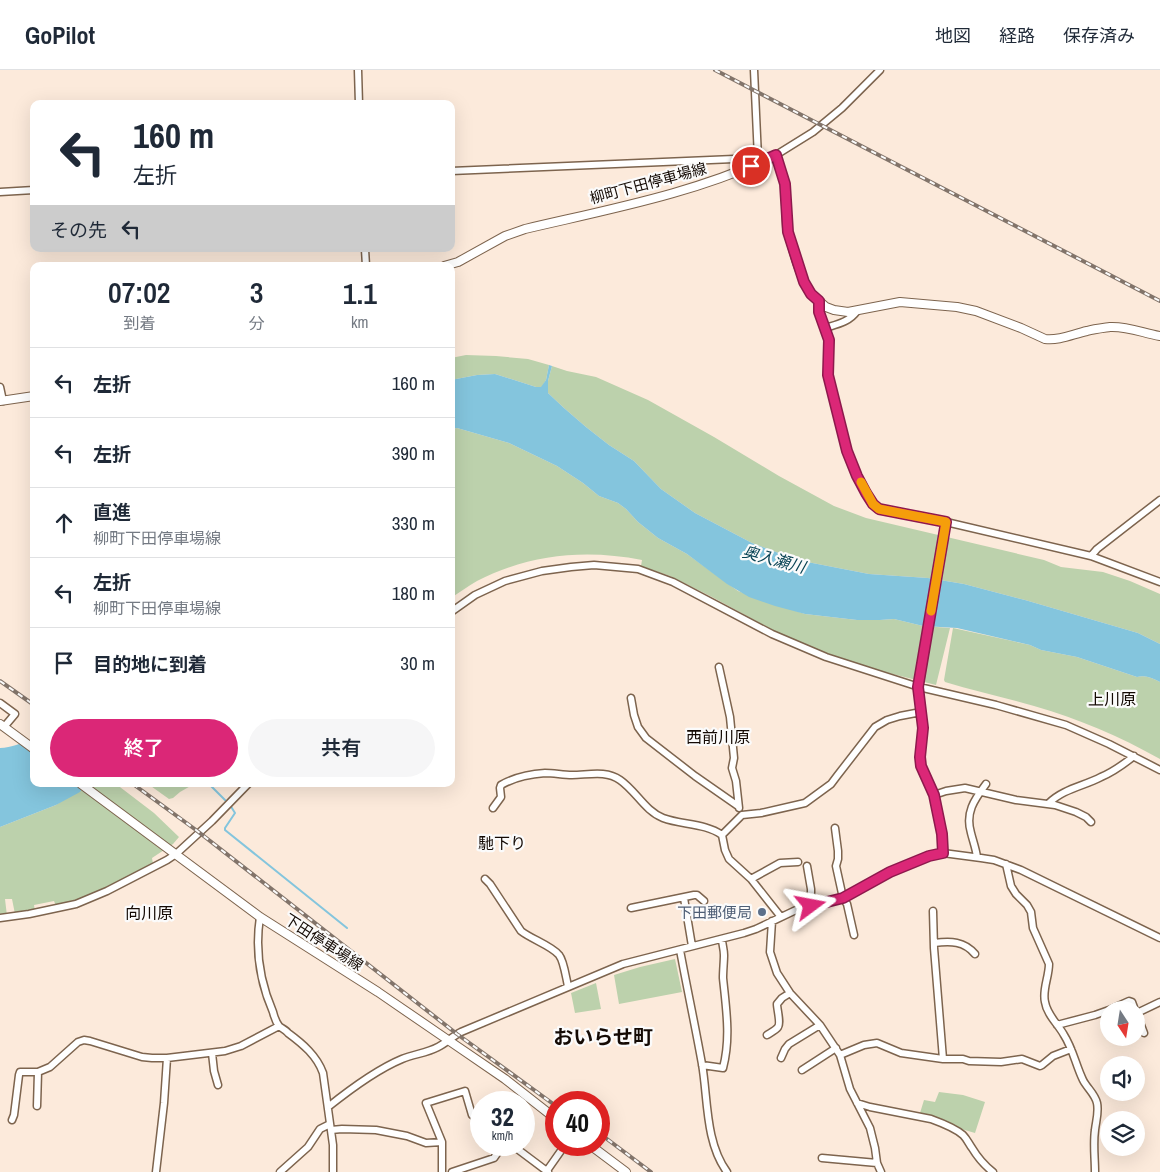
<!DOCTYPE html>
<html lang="ja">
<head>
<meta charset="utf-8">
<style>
	:root { --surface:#fff; --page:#f6f6f7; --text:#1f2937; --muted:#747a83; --line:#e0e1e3; --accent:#db2777 }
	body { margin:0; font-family:"Archivo Narrow","Noto Sans JP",sans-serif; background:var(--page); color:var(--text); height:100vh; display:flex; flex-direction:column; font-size:19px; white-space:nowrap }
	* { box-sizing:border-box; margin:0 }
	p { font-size:16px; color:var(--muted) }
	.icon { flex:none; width:28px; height:28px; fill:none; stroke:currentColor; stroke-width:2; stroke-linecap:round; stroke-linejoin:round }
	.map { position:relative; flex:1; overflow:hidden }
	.side { position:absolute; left:30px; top:192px; width:425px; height:525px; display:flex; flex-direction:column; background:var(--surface); border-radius:10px; box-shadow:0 5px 20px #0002 }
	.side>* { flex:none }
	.top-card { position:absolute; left:30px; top:30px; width:425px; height:152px; border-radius:10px; box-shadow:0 5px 20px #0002; background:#fff; color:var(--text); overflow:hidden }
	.needle { width:32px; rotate:168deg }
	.controls { position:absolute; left:1100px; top:931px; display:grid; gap:10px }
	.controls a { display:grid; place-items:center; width:45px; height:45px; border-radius:50%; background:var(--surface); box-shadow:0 5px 20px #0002; font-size:25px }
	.speed { position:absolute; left:470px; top:1021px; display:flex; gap:10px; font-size:25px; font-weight:700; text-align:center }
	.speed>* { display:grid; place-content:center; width:65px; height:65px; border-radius:50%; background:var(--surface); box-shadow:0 5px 20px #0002; line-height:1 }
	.speed small { font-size:12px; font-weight:400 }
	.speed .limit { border:8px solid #d22; background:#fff; color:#111 }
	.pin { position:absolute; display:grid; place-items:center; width:42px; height:42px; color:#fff; margin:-21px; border:2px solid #fff; border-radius:50%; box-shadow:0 1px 5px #0007 }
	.me { position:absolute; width:55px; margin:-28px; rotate:77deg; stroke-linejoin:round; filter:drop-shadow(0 0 4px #0008) }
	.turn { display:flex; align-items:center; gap:18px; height:105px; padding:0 20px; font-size:22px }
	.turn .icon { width:65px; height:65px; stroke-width:2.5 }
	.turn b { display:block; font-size:35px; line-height:42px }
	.then { display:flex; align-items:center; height:48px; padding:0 20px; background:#0003; gap:10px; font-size:19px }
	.eta { display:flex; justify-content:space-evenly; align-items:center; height:85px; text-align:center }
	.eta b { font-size:30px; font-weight:600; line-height:35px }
	.button { display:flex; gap:10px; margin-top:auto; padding:10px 20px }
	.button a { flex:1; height:58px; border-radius:30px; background:var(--accent); color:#fff; font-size:20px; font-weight:600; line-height:58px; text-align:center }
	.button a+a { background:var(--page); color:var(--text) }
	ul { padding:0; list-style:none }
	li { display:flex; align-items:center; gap:15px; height:70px; padding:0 20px; border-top:1px solid var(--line) }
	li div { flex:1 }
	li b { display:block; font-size:19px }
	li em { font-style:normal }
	header { display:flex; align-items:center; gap:30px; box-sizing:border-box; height:70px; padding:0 25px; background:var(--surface); border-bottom:1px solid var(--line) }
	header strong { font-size:24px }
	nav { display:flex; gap:28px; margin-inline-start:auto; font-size:18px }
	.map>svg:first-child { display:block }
	.green { fill:#bcd1ac }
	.water { fill:#84c5dd }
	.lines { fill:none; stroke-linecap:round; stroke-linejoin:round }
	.stream { stroke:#84c5dd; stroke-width:2 }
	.minor-casing { stroke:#7d644e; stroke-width:9 }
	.major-casing { stroke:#7d644e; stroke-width:10 }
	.minor { stroke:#fff; stroke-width:6 }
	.major { stroke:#fff; stroke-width:8 }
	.rail-casing { stroke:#82746a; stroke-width:4 }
	.rail { stroke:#fbfbfb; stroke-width:2; stroke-dasharray:5.5; stroke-linecap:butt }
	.route-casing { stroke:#8e194d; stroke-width:12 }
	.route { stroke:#db2777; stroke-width:9 }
	.slow { stroke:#f59e0b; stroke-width:9 }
	.service-dot { fill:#5c6f8a; stroke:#fbfbfb; stroke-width:2 }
	.labels { text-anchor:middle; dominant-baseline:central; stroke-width:4.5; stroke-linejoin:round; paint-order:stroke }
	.street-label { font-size:15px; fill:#140a04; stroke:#fbfbfb }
	.service-label { font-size:15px; fill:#4e5e75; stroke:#fbfbfb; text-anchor:end }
	.water-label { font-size:16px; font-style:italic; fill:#084354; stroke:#fbfbfb }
	.neighbourhood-label { font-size:16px; fill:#140a04; stroke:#fbfbfb }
	.district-label { font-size:20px; font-weight:bold; fill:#140a04; stroke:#fbfbfb }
</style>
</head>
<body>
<header>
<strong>GoPilot</strong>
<nav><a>地図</a><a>経路</a><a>保存済み</a></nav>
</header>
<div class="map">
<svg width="1160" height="1102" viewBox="0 0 1160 1102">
	<rect width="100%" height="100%" fill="#fceadb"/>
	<path class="green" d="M 466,285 L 496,286 L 528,289 L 549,295 L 546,310 L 542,317 L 536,317 L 495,304 L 477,305 L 451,310 L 451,288 Z
		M 552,296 L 567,301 L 596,307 L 648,330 L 714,367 L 779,406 L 834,436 L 866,448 L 1044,490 L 1061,497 L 1103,502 L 1130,511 L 1160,524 L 1160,574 L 1138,563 L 1025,530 L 964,514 L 928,508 L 869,504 L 797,490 L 752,473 L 695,443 L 661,419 L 634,391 L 609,375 L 586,357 L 564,338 L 548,323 L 548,311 Z
		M 457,358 L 509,373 L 557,396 L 583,413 L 599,426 L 618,433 L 626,439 L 638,452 L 658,468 L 687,484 L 738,521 L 805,544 L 857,550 L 880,550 L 894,549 L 923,556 L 950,558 L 936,615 L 873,599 L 829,584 L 784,566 L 712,527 L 670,506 L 641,496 L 642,490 C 585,479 530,484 477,511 C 468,516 460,522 451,528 L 451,359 Z
		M 953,558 L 1030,575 L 1041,580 L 1077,587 L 1137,607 C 1146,605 1152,608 1160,612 L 1160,689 C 1119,666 1079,649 1034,636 C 1004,627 974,621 945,612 L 944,610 Z
		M 85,714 L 116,714 L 154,743 L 179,767 L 173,774 L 152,788 L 153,794 L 106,819 L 81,829 L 56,836 L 54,831 L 34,835 L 35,841 L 15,844 L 12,829 L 5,829 L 7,846 L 0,846 L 0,757 L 56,735 Z
		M 148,714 L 194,714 L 180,722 L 173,728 L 169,729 Z
		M 675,889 L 682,922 L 619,934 L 614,905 L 640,897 Z
		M 596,913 L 601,939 L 575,943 L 571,923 Z
		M 939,1022 L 963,1025 L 985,1032 L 975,1063 L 951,1056 L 948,1053 L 941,1049 L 920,1043 L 924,1030 L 935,1032 Z"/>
	<path class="water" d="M 549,295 L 552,296 L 548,311 L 548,323 L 564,338 L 586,357 L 609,375 L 634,391 L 661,419 L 695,443 L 752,473 L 797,490 L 869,504 L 928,508 L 964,514 L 1025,530 L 1138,563 L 1160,574 L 1160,612 C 1152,608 1146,605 1137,607 L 1077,587 L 1041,580 L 1030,575 L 957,558 L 923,556 L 894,549 L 880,550 L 857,550 L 805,544 L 775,536 L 749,527 L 727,514 L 687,484 L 658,468 L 638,452 L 626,439 L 618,433 L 599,426 L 583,413 L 557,396 L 509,373 L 457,358 L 451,359 L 451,310 L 477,305 L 495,304 L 536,317 L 541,317 L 546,310 Z
		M 34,669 L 34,714 L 85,714 L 80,722 L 56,735 L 0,757 L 0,678 C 11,678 23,672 34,669 Z"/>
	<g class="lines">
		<path class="stream" d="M 209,714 L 227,732
			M 230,735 L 235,743 L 225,758 L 225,760 L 347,858"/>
		<defs>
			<path id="minor" d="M 358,0 L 359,34
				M 754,0 L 758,88
				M 776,85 L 813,62 L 842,38 L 880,0
				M 451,101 L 758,88 L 762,92
				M 0,122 L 34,120
				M 365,179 L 366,196
				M 819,231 L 819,242 L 829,271 L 828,305 L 847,381 L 857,406 L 873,434 L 879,439 L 946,452 L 1091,486 L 1160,512
				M 825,258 C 838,254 849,252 857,241
				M 0,317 L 3,331
				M 1091,486 L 1097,479 L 1160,430
				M 451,542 L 475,525 L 505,511 L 542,501 L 571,497 L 594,495 L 638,499 L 673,512 L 772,564 L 826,587 L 919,617 L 996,635 L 1066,655 L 1109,674 L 1160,700
				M 719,597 L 730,647 L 734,688 L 732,698 L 736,711 L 739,738
				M 631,628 L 634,645 L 638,657 L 646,668 L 695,706 L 738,736
				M 0,633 L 15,644 L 4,657
				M 934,725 L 946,721 L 965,718 L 1016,730 L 1055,735 L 1076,742 L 1086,747 L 1091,752
				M 1049,733 C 1063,719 1084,716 1101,707 C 1113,702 1124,694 1134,686
				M 493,738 L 501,727 L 500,718 L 501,715 C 513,708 531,704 545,703 C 554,703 563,705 572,705 C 588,705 606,700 620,710 C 636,721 645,741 663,748 C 682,755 705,753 722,765 L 725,780 L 729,789 L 751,809 L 781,847
				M 835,758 L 838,781 L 838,789 L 836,796 L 843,828 L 847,834 L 854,865
				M 722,765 L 742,745 L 761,743 L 805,733 L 831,714 L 837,706 L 875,657 L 887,650 L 900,646 L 921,642
				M 943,783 L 942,764 L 934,725 L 921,696 L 920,687 L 923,658 L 919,617 L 946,452
				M 977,787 C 976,779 973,771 971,763 C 965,743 974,730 986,714
				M 1006,794 L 1011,816 L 1016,824 L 1027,835 L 1031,842 L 1033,858 L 1049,894 C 1049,907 1042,920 1045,932 C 1047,945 1058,954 1064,965 C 1073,979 1076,996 1083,1010 C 1087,1018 1095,1024 1097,1033 C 1099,1042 1096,1051 1095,1060 C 1093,1074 1095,1088 1095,1102
				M 807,796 L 811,819 L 811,836
				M 485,809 L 490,814 L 521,861 C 531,869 552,876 559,885 C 564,891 566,908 568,916
				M 751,809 L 780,793 L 798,792
				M 684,828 L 692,876
				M 631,838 L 694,825 L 697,825 L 704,831
				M 933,841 L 934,878 L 943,989
				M 260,847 C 255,879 260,912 273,942 C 274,946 276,952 279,956 C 281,958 286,960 288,963 C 303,974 317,986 323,1003 L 333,1075 L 333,1102
				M 0,848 L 29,844 L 76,834 L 107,821 L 167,790 L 176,784 L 212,751 L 248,714
				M 772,851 L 770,882 L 777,903 L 790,923 L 820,955 L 840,985 L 850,1019 L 870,1058 L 875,1078 L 877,1093 L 881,1102
				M 934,873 C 951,871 964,871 975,884
				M 680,880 C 687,918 695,955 702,994 C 708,1028 705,1072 727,1102
				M 1109,940 L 1129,931 L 1132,932 L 1135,940
				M 1136,942 L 1144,963
				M 1137,943 L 1160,932
				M 1057,955 L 1095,945 L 1109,940
				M 767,965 C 770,963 776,960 778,957 C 781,953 777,939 777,934 L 782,928 L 790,923
				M 212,983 L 214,1001 L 218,1015
				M 840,985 L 864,975 L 877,973 L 901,983 L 943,989 L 963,989 L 969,991 L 1001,992 L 1022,989 L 1040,996 L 1042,995 L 1053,986 L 1071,979
				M 781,988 L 785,979 L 789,974 L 820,955
				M 702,995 L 723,998 C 731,968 726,938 723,908 C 723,900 724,892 724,885 C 724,879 722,874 722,869
				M 802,1000 L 836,978
				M 857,1033 L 870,1037 L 931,1049 C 942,1053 955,1058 963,1065 C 967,1069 969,1074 972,1078 C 978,1088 984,1095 993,1102
				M 37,1036 L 38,1002 L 50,997 L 78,972 L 84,970 L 90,971 L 142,987 L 152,988 L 167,988 L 225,981 L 241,976 L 279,956
				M 328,1037 C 348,1021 378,999 402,989 C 414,984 427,983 438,977 C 446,973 453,966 461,962 L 623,894 L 744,863 L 756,859 L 796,840 L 843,828 L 890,802 L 929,786 L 943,783 L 981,788 L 994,790 L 1021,800 L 1160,868
				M 12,1050 L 14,1045 L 19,1005 L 20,1002 L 38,1002
				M 331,1060 L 342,1059 L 376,1060 L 407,1066 L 426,1073 L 442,1072
				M 512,1075 L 548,1102
				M 822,1088 L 877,1093
				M 156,1102 L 164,1033 L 167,988
				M 280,1102 L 308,1077 L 320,1059 L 330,1054
				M 442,1102 L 442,1072 L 426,1033 L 465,1021 L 472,1045 L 481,1052
				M 452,1102 L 494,1088 L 503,1075
				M 546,1102 L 565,1075"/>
			<path id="major" d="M 444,196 L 458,192 L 505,166 L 525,159 C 610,139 697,123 776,85 L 785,114 L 787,159 L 797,193 L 804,212 L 811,224 L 826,237 L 834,240 L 848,242 L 900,232 L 957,237 L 976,241 L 1021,258 L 1045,269 C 1059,271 1073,264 1087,261 C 1094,259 1103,258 1110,257 C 1127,256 1143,263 1160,266
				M 0,331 L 34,326
				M 0,654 L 34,679
				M 81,714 L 260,847 L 378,922 L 448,970 L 505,1009 L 556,1049
				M 590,1075 L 626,1102"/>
		</defs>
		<use href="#minor" class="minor-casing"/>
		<use href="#major" class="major-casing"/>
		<use href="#minor" class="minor"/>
		<use href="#major" class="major"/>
		<defs>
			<path id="rail" d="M 715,0 L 1160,231
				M 0,611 L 34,635
				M 133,714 L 196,760 L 457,964 L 556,1036
				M 599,1063 L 651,1102"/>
		</defs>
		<use href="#rail" class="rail-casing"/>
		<use href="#rail" class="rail"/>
	</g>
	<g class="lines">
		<defs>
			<path id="route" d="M 751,96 L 776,85 L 785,114 L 788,162 L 804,212 L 811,224 L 819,231 L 819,242 L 829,270 L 828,305 L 847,381 L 857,406 L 866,423 L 873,434 L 879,439 L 946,452 L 918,617 L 923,658 L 920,687 L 921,696 L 934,725 L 942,764 L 943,783 L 929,786 L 890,802 L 843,828 L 811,836"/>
		</defs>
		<use href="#route" class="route-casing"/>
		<use href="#route" class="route"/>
		<path class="slow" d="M 861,412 L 873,434 L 879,439 L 946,452 L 931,541"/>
	</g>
	<circle class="service-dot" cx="762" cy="842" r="5"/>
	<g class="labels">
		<g class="street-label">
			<text transform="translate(648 113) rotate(-15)">柳町下田停車場線</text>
			<text transform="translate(324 872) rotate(33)">下田停車場線</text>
		</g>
		<g class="service-label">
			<text x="752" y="842">下田郵便局</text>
		</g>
		<g class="water-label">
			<text transform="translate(774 489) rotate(15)">奥入瀬川</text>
		</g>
		<g class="neighbourhood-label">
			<text x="1112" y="629">上川原</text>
			<text x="718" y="667">西前川原</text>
			<text x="502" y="773">馳下り</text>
			<text x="149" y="843">向川原</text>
		</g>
		<g class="district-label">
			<text x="603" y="966">おいらせ町</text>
		</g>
	</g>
</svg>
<div class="controls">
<a><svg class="needle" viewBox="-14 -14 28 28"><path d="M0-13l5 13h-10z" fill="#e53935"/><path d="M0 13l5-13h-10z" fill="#747a83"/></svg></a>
<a><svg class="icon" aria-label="sound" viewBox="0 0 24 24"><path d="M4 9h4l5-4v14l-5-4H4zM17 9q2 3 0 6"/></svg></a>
<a><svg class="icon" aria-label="layers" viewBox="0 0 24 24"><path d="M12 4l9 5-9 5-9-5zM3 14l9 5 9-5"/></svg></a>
</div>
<div class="speed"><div>32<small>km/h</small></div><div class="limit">40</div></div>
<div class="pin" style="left:751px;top:96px;background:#d93025"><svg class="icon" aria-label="arrive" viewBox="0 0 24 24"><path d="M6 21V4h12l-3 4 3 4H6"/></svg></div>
<svg class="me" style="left:811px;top:836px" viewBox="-20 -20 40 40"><path d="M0-17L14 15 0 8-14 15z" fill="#db2777" stroke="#fff" stroke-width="4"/></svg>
<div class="top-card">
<div class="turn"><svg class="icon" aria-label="left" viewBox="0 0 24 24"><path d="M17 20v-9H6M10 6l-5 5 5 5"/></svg><div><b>160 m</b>左折</div></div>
<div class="then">その先<svg class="icon" aria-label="left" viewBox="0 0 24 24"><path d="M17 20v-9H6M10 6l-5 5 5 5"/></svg></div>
</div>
<section class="side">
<div class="eta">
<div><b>07:02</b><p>到着</p></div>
<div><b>3</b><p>分</p></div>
<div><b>1.1</b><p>km</p></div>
</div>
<ul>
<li><svg class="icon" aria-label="left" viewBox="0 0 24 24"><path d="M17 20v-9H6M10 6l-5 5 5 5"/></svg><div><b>左折</b></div><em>160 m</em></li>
<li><svg class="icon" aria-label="left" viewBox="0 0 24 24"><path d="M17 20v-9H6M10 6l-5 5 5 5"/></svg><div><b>左折</b></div><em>390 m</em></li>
<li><svg class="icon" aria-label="ahead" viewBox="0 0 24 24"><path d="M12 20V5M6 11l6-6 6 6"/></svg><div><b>直進</b><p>柳町下田停車場線</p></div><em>330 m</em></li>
<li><svg class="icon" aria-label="left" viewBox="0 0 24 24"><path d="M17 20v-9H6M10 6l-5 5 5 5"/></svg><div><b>左折</b><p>柳町下田停車場線</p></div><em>180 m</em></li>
<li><svg class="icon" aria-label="arrive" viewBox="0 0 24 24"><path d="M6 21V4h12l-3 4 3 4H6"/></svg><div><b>目的地に到着</b></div><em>30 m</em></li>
</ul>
<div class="button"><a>終了</a><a>共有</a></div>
</section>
</div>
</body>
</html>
